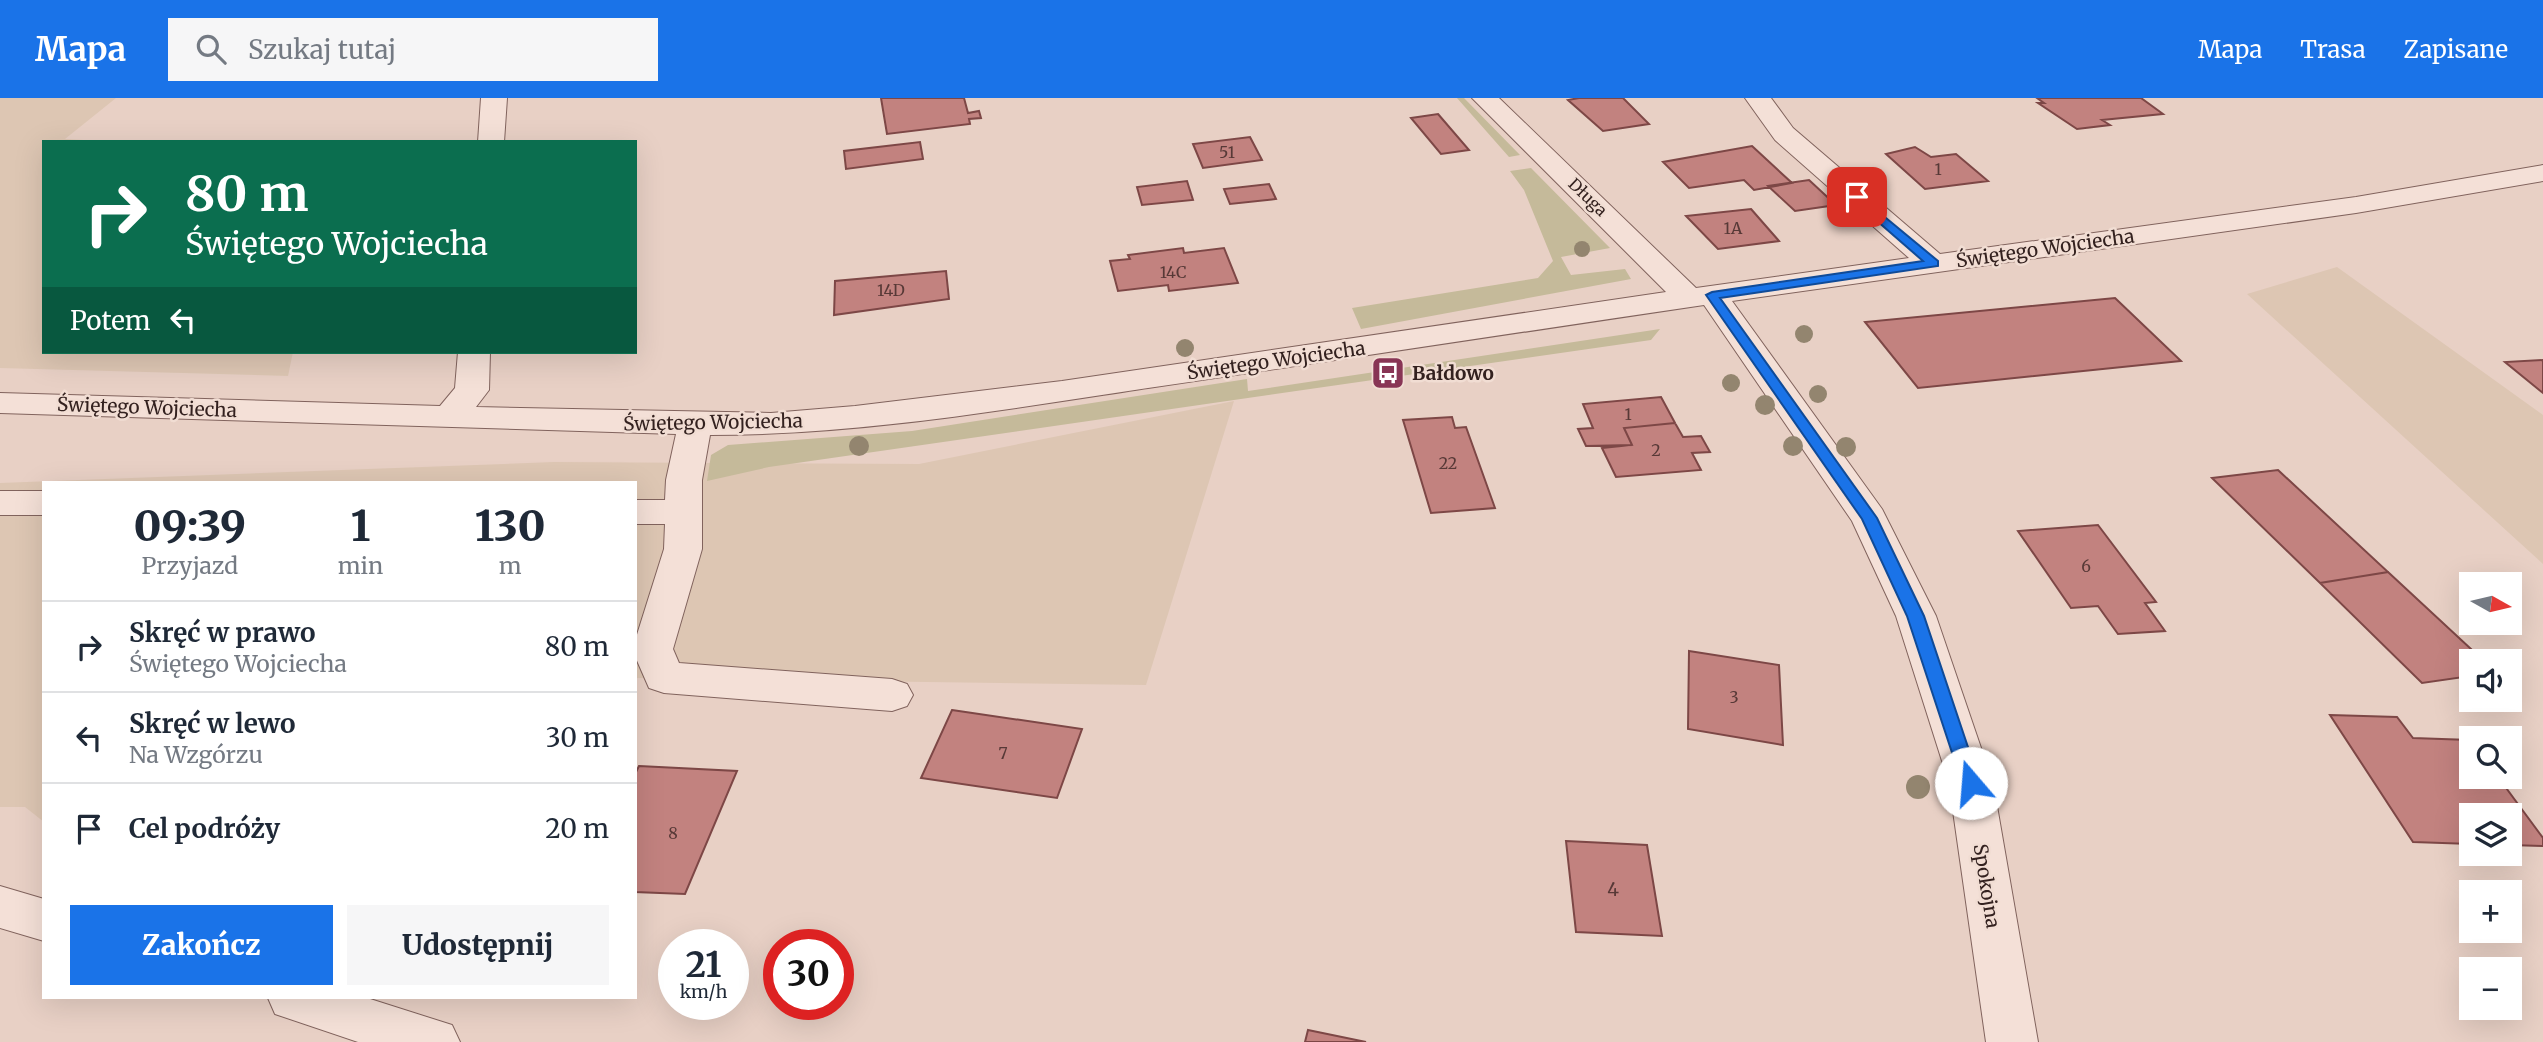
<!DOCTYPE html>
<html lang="pl">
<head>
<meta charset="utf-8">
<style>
	:root { --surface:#fff; --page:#f6f6f7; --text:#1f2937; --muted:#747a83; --line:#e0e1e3; --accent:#1a73e8 }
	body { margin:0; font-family:Merriweather,serif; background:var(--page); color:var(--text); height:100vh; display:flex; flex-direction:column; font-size:26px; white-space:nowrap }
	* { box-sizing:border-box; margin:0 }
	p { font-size:23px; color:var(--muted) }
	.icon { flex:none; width:38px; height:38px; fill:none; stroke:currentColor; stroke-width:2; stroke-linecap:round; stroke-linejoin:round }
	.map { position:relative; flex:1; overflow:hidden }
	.drawer { position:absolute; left:42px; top:383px; width:595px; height:518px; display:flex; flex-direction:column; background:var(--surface); border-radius:0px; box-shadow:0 7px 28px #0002 }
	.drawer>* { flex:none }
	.banner { position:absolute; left:42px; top:42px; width:595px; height:214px; border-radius:0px; box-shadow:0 7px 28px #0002; background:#0b6e4f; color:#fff; overflow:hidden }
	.needle { width:46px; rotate:98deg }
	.controls { position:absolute; left:2459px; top:474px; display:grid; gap:14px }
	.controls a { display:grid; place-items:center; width:63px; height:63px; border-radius:0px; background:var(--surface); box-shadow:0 7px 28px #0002; font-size:35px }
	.speed { position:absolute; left:658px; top:831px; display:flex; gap:14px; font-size:35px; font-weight:700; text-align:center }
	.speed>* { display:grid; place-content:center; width:91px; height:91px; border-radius:50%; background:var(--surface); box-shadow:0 7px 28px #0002; line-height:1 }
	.speed small { font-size:18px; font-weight:400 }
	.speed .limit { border:10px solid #d22; background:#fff; color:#111 }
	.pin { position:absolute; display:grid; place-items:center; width:60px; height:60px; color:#fff; margin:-30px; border-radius:14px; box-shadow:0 4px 10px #0006 }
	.me { position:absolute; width:77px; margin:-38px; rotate:342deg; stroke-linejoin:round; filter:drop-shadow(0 0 5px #0008) }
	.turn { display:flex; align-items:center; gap:24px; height:147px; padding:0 28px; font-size:32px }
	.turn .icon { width:91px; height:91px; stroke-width:2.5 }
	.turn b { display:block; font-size:49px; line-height:60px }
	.then { display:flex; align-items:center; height:66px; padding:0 28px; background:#0003; gap:14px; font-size:26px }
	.eta { display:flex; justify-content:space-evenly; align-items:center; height:119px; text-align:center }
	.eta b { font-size:42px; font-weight:800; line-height:49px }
	.cta { display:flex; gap:14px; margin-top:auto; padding:14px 28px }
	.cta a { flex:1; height:80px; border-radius:0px; background:var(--accent); color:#fff; font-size:28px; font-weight:800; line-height:80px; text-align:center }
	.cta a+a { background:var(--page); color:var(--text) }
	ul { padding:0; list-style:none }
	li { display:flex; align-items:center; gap:21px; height:91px; padding:0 28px; border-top:2px solid var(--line) }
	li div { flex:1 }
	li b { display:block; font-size:26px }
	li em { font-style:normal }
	header { display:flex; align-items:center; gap:42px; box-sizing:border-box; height:98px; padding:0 35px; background:var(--accent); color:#fff }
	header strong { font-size:33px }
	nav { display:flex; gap:38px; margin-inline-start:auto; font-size:24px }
	.search { width:490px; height:63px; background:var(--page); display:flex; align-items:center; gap:18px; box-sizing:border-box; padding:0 24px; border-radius:0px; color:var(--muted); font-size:26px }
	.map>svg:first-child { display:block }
	.farmland { fill:#ddc6b3 }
	.green { fill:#c5ba9a }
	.building { fill:#c2827f; stroke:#7d4746; stroke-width:2 }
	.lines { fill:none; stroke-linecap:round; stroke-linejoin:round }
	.minor-casing { stroke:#81635d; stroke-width:2 }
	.minor { fill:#f4e0d7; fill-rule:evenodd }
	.tree { fill:#93856f }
	.route { fill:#1a73e8; stroke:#114b97; stroke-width:2 }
	.labels { text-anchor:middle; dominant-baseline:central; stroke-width:5; stroke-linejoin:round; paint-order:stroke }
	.number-label { font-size:16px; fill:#573937 }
	.far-street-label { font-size:16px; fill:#33211f; stroke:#f1ddd3 }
	.street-label { font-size:19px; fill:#33211f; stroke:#f1ddd3 }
	.poi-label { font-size:19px; font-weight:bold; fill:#33211f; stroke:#f1ddd3; text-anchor:start }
	.near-number-label { font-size:19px; fill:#573937 }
</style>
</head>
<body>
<header>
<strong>Mapa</strong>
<div class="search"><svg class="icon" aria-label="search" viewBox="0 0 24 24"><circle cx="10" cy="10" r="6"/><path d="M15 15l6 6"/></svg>Szukaj tutaj</div>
<nav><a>Mapa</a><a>Trasa</a><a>Zapisane</a></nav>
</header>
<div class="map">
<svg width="2543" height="944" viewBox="0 0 2543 944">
	<rect width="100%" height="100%" fill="#e8d0c5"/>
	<path class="farmland" d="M 0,0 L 116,0 L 65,41 L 121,44 L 44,44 L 44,254 L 293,254 L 288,278 L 0,270 Z
		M 2337,169 L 2543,317 L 2543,466 L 2247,196 Z
		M 1234,303 L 1146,587 L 635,580 L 635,385 L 44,385 L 44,724 L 25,709 L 0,709 L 0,385 L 554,364 L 919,366 Z"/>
	<path class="green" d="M 1457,0 L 1464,0 L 1520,57 L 1509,59 Z
		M 1531,70 L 1610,150 L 1561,159 L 1571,177 L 1625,171 L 1631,181 L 1361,231 L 1352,210 L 1538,180 L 1553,163 L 1524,92 L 1510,73 Z
		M 1660,231 L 1651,242 L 769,369 L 707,383 L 711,357 L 728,347 L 912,333 L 1247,281 L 1248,293 Z"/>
	<path class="building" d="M 881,0 L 964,0 L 968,15 L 979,13 L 981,20 L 969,21 L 970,26 L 887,36 Z
		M 1579,0 L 1623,0 L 1649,26 L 1603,33 L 1568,2 Z
		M 2037,0 L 2141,0 L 2163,16 L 2102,22 L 2110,27 L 2077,31 L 2038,5 L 2044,5 Z
		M 1438,16 L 1469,52 L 1441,56 L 1411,20 Z
		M 1250,39 L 1262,62 L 1203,70 L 1193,46 Z
		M 920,44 L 923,61 L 846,71 L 844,53 Z
		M 1752,48 L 1792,85 L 1754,92 L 1744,82 L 1689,90 L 1663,64 Z
		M 1915,49 L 1931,59 L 1956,56 L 1988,83 L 1925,91 L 1886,56 Z
		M 1809,82 L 1836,107 L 1795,113 L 1768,88 Z
		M 1187,83 L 1193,102 L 1142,107 L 1137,89 Z
		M 1269,86 L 1276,101 L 1230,106 L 1224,91 Z
		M 1751,111 L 1779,143 L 1718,151 L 1686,118 Z
		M 1183,150 L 1184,155 L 1224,150 L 1238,185 L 1169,193 L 1168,187 L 1118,193 L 1110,163 L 1130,161 L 1128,157 Z
		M 946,173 L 949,201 L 834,217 L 835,183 Z
		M 2115,200 L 2181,263 L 1918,290 L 1865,224 Z
		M 2543,262 L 2543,295 L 2505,264 Z
		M 1661,299 L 1675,325 L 1624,330 L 1632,347 L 1586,348 L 1578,331 L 1593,330 L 1583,306 Z
		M 1452,319 L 1455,330 L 1466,329 L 1495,410 L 1431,415 L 1403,322 Z
		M 1675,325 L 1683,339 L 1701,338 L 1710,354 L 1692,355 L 1701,372 L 1616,379 L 1602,350 L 1632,347 L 1624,330 Z
		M 2278,372 L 2388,474 L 2320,485 L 2212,380 Z
		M 2098,427 L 2156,504 L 2145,505 L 2165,533 L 2118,536 L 2098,508 L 2071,510 L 2018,433 Z
		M 2388,474 L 2485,564 L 2471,564 L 2471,578 L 2422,585 L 2320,485 Z
		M 1689,553 L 1779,567 L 1783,647 L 1688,631 Z
		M 952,612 L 1082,631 L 1057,700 L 921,680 Z
		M 2330,617 L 2397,619 L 2413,640 L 2470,642 L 2471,679 L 2498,679 L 2543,740 L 2543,748 L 2510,747 L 2510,718 L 2471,718 L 2471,746 L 2413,744 Z
		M 639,668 L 737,673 L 685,796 L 635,794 L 635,676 Z
		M 1566,743 L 1647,747 L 1662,838 L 1576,834 Z
		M 1308,932 L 1366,944 L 1305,944 Z"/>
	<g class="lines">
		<defs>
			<path id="minor" d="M 481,0 L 507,0 L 504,44 L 478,44 Z
				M 1472,0 L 1499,0 L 1696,190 L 1909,160 L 1775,42 L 1745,0 L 1771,0 L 1793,30 L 1940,156 L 2356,99 L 2543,67 L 2543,83 L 2356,115 L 1732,203 L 1882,411 L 1936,518 L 1993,685 L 2038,944 L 1986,944 L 1949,685 L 1896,518 L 1852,423 L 1704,207 C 1518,234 1333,263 1148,290 C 1003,312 857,337 710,337 L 702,382 L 702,451 L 673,551 L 679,565 L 892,581 L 907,586 L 913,597 L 907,608 L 892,613 L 664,595 L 649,590 L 635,558 L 635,543 L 664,451 L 665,426 L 635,426 L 635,402 L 665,402 L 666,382 L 676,336 L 0,315 L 0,295 L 440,308 L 455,290 L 458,254 L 490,254 L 489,292 L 476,309 L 771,315 L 855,308 L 1062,283 L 1666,194 Z
				M 0,393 L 44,393 L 44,417 L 0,417 Z
				M 0,788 L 44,801 L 44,843 L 0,830 Z
				M 268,900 L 367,900 L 452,927 L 460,944 L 358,944 L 275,916 Z"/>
		</defs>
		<use href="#minor" class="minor-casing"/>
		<use href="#minor" class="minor"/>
	</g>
	<g class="tree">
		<circle cx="1582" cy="151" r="8"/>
		<circle cx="1804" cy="236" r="9"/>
		<circle cx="1185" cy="250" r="9"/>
		<circle cx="1731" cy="285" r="9"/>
		<circle cx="1818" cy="296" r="9"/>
		<circle cx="1765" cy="307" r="10"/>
		<circle cx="859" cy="348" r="10"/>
		<circle cx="1793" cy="348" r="10"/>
		<circle cx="1846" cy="349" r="10"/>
		<circle cx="1918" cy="689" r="12"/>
	</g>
	<path class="route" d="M 1857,96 L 1938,163 L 1938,168 L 1720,200 L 1877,420 L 1924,518 L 1980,685 L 1971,693 L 1962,685 L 1907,518 L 1862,421 L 1706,197 L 1712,194 L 1923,163 L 1853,102 L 1851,99 Z"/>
	<defs>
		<symbol id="bus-square" viewBox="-11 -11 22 22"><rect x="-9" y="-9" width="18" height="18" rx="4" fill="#883555" stroke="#f1ddd3"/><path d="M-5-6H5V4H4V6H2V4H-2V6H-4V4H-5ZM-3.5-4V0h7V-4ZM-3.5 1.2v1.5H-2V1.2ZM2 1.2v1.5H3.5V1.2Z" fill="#fff"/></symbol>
	</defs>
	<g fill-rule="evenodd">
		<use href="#bus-square" x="1369" y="256" width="38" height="38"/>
	</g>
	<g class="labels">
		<g class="number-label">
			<text x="1227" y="54">51</text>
			<text x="1938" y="71">1</text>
			<text x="1733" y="130">1A</text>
			<text x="1173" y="174">14C</text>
			<text x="891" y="192">14D</text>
			<text x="1628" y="316">1</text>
			<text x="1656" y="352">2</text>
			<text x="1448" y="365">22</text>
			<text x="2086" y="468">6</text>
			<text x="1734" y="599">3</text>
			<text x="1003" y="655">7</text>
			<text x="673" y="735">8</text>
		</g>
		<g class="far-street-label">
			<text transform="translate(1588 99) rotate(44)">Długa</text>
		</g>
		<g class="street-label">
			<text transform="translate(2045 150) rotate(-8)">Świętego Wojciecha</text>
			<text transform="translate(1276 262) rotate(-8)">Świętego Wojciecha</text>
			<text transform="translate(147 309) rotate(2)">Świętego Wojciecha</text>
			<text transform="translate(713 324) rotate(-1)">Świętego Wojciecha</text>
			<text transform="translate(1987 788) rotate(81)">Spokojna</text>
		</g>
		<g class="poi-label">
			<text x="1412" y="275">Bałdowo</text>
		</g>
		<g class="near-number-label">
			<text x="1613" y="791">4</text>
		</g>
	</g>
</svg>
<div class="controls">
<a><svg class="needle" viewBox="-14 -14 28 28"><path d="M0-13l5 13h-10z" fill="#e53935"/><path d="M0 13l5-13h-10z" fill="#747a83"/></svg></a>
<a><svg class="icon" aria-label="sound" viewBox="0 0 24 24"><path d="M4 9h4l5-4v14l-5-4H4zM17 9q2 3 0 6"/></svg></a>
<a><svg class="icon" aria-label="search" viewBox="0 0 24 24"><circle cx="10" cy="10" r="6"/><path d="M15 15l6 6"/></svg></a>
<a><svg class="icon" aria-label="layers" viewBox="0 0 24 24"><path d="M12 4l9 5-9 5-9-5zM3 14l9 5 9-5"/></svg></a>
<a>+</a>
<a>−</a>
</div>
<div class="speed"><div>21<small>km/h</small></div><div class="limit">30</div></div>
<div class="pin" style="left:1857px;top:99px;background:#d93025"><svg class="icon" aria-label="arrive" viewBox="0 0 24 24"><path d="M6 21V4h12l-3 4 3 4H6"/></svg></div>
<svg class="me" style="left:1971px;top:685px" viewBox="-20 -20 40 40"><circle r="19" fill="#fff"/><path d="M0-13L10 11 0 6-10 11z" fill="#1a73e8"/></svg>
<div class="banner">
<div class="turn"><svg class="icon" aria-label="right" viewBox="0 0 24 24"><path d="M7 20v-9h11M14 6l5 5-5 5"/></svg><div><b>80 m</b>Świętego Wojciecha</div></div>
<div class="then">Potem<svg class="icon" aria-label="left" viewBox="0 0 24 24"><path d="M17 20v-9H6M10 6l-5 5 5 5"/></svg></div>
</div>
<section class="drawer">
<div class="eta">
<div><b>09:39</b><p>Przyjazd</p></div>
<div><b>1</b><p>min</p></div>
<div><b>130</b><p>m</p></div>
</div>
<ul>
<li><svg class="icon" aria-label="right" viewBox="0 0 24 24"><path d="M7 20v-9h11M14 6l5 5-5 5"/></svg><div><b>Skręć w prawo</b><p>Świętego Wojciecha</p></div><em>80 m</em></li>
<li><svg class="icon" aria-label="left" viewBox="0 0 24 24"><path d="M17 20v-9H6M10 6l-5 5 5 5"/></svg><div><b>Skręć w lewo</b><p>Na Wzgórzu</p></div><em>30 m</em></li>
<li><svg class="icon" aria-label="arrive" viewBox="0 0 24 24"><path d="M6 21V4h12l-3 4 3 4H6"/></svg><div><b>Cel podróży</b></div><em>20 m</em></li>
</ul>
<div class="cta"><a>Zakończ</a><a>Udostępnij</a></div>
</section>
</div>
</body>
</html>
